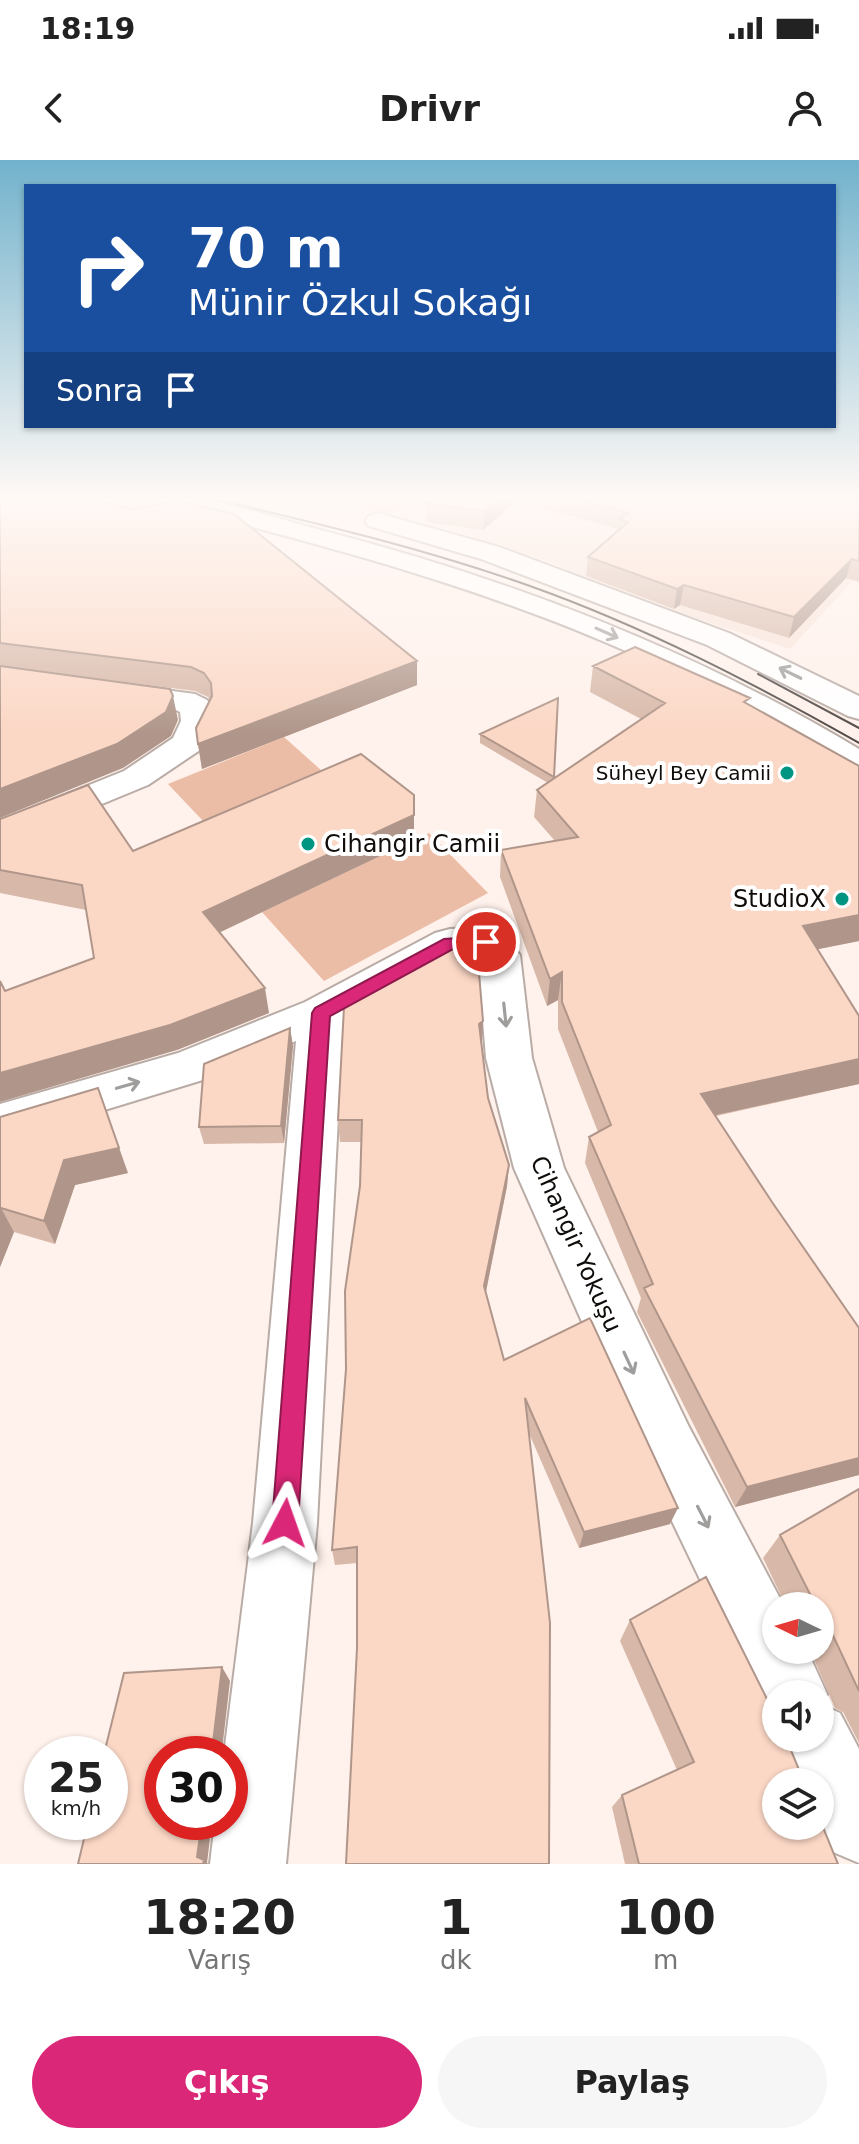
<!DOCTYPE html>
<html lang="tr">
<head>
<meta charset="utf-8">
<style>
	:root { --surface:#fff; --page:#f6f6f6; --text:#222; --muted:#767676; --accent:#db2777 }
	body { margin:0; font-family:"DejaVu Sans",sans-serif; background:var(--page); color:var(--text); height:100vh; display:flex; flex-direction:column; font-size:30px; white-space:nowrap }
	* { box-sizing:border-box; margin:0 }
	p { font-size:26px; color:var(--muted) }
	.icon { flex:none; width:44px; height:44px; fill:none; stroke:currentColor; stroke-width:2; stroke-linecap:round; stroke-linejoin:round }
	.map { position:relative; height:1704px; overflow:hidden }
	.panel { display:flex; flex-direction:column; background:var(--surface); flex:1 }
	.panel>* { flex:none }
	.hud { position:absolute; left:24px; top:24px; width:812px; height:244px; border-radius:0px; box-shadow:0 2px 6px #0004; background:#1a4fa0; color:#fff; overflow:hidden }
	.needle { width:52px; rotate:275deg }
	.buttons { position:absolute; left:762px; top:1432px; display:grid; gap:16px }
	.buttons a { display:grid; place-items:center; width:72px; height:72px; border-radius:50%; background:var(--surface); box-shadow:0 2px 6px #0004; font-size:40px }
	.speed { position:absolute; left:24px; top:1576px; display:flex; gap:16px; font-size:40px; font-weight:700; text-align:center }
	.speed>* { display:grid; place-content:center; width:104px; height:104px; border-radius:50%; background:var(--surface); box-shadow:0 2px 6px #0004; line-height:1 }
	.speed small { font-size:20px; font-weight:400 }
	.speed .limit { border:12px solid #d22; background:#fff; color:#111 }
	.pin { position:absolute; display:grid; place-items:center; width:68px; height:68px; color:#fff; margin:-34px; border:4px solid #fff; border-radius:50%; box-shadow:0 2px 8px #0007 }
	.me { position:absolute; width:88px; margin:-44px; rotate:4deg; stroke-linejoin:round; filter:drop-shadow(0 0 6px #0008) }
	.turn { display:flex; align-items:center; gap:28px; height:168px; padding:0 32px; font-size:36px }
	.turn .icon { width:104px; height:104px; stroke-width:2.5 }
	.turn b { display:block; font-size:56px; line-height:68px }
	.then { display:flex; align-items:center; height:76px; padding:0 32px; background:#0003; gap:16px; font-size:30px }
	.eta { display:flex; justify-content:space-evenly; align-items:center; height:136px; text-align:center }
	.eta b { font-size:48px; font-weight:700; line-height:56px }
	.primary-button { display:flex; gap:16px; margin-top:auto; padding:16px 32px }
	.primary-button a { flex:1; height:92px; border-radius:48px; background:var(--accent); color:#fff; font-size:32px; font-weight:700; line-height:92px; text-align:center }
	.primary-button a+a { background:var(--page); color:var(--text) }
	.status { display:flex; justify-content:space-between; align-items:center; height:56px; padding:0 40px; background:var(--surface); direction:ltr }
	.status svg { height:22px; fill:currentColor }
	header { display:flex; justify-content:space-between; align-items:center; height:104px; padding:0 32px; background:var(--surface); font-size:36px; font-weight:700 }
	.map>svg:first-child { display:block }
	.built { fill:#f8e4da }
	.green { fill:#ecbda6 }
	.lines { fill:none; stroke-linecap:round; stroke-linejoin:round }
	.minor-casing { stroke:#b9aca6; stroke-width:4 }
	.major-casing { stroke:#b9aca6; stroke-width:4 }
	.minor { fill:#fff; fill-rule:evenodd }
	.major { fill:#fff; fill-rule:evenodd }
	.tram { stroke:#514b48; stroke-width:2 }
	.wall { fill:#d8b9a9 }
	.shaded-wall { fill:#b0968a }
	.building { fill:#fbd7c5; stroke:#b0968a; stroke-width:2 }
	.oneway { stroke:#9f9e9d }
	.route { fill:#db2777; stroke:#8e194d; stroke-width:2 }
	.poi-dot { fill:#009483; stroke:#fff; stroke-width:3 }
	.labels { text-anchor:middle; dominant-baseline:central; stroke-width:8; stroke-linejoin:round; paint-order:stroke }
	.far-poi-label { font-size:20px; fill:#100c0a; stroke:#fff; text-anchor:end }
	.poi-label { font-size:24px; fill:#100c0a; stroke:#fff; text-anchor:start }
	.street-label { font-size:24px; fill:#100c0a; stroke:#fff }
</style>
</head>
<body>
<div class="status"><b>18:19</b><svg viewBox="0 0 49 12"><path d="M0 12V9h3v3zM5 12V6h3v6zM10 12V3h3v9zM15 12V0h3v12zM26 1h20v11H26zM47 4h2v5h-2z"/></svg></div>
<header><svg class="icon" aria-label="back" viewBox="0 0 24 24"><path d="M15 5l-7 7 7 7"/></svg>Drivr<svg class="icon" aria-label="person" viewBox="0 0 24 24"><circle cx="12" cy="8" r="4"/><path d="M4 21q1-7 8-7t8 7"/></svg></header>
<div class="map">
<svg width="859" height="1704" viewBox="0 0 859 1704">
	<rect width="100%" height="100%" fill="#fff1eb"/>
	<path class="built" d="M 325,336 L 850,336 L 859,338 L 859,414 L 790,489 L 625,435 L 574,415 L 560,406 L 449,369 Z"/>
	<path class="green" d="M 325,336 L 415,336 L 389,355 Z
		M 284,577 L 341,628 L 221,680 L 168,624 Z
		M 429,673 L 488,733 L 324,821 L 262,752 Z"/>
	<g class="lines">
		<defs>
			<path id="minor" d="M 0,508 L 195,534 L 207,540 L 212,547 L 213,561 L 200,590 L 148,625 L 0,686 L 0,661 L 124,611 L 173,578 L 181,561 L 180,552 L 176,550 L 0,526 Z
				M 486,768 L 501,772 L 520,795 L 532,898 L 564,1008 L 689,1267 L 784,1446 L 776,1446 L 776,1490 L 807,1490 L 827,1534 L 822,1545 L 840,1553 L 859,1589 L 859,1703 L 833,1692 L 820,1666 L 820,1622 L 799,1622 L 779,1578 L 820,1578 L 820,1534 L 776,1534 L 776,1562 L 767,1559 L 647,1309 L 514,1008 L 486,898 L 478,799 L 476,796 L 458,797 L 343,861 L 317,1363 L 286,1704 L 210,1704 L 215,1662 L 230,1662 L 230,1594 L 224,1594 L 253,1363 L 296,881 L 206,919 L 0,982 L 0,944 L 178,893 L 305,842 L 435,773 L 450,769 Z"/>
			<path id="major" d="M 146,336 C 204,333 261,354 317,369 C 510,419 688,487 859,589 L 859,614 L 847,611 C 793,578 740,546 684,518 C 515,435 331,386 149,341 Z
				M 378,353 L 499,387 L 729,473 L 859,536 L 859,559 L 848,556 L 707,485 L 481,399 L 369,366 L 365,361 L 369,356 Z"/>
		</defs>
		<use href="#minor" class="minor-casing"/>
		<use href="#major" class="major-casing"/>
		<use href="#minor" class="minor"/>
		<use href="#major" class="major"/>
		<path class="tram" d="M 202,336 C 312,362 423,388 530,426 C 645,467 753,523 859,583
			M 758,514 L 859,568"/>
	</g>
	<path class="wall" d="M 0,336 L 417,501 L 417,525 L 202,609 L 198,584 L 210,540 L 208,537 L 195,531 L 0,506 Z
		M 431,336 L 820,336 L 842,341 L 859,341 L 859,422 L 846,418 L 789,478 L 680,445 L 674,449 L 586,416 L 588,397 L 618,369 L 516,341 L 483,370 L 426,362 L 426,343 Z
		M 593,506 L 748,544 L 859,781 L 818,789 L 859,924 L 716,956 L 772,1042 L 859,1168 L 859,1315 L 735,1347 L 637,1152 L 641,1138 L 585,1003 L 589,977 L 598,972 L 558,869 L 558,840 L 547,846 L 500,717 L 501,690 L 555,681 L 534,657 L 537,630 L 548,623 L 480,583 L 480,574 L 558,538 L 554,618 L 641,559 L 590,532 Z
		M 0,659 L 133,691 L 414,680 L 219,772 L 269,853 L 177,890 L 5,831 L 94,798 L 86,750 L 0,733 Z
		M 483,861 L 481,884 L 488,938 L 509,1005 L 507,1026 L 486,1132 L 504,1200 L 670,1364 L 579,1388 L 528,1271 L 357,1488 L 357,1403 L 335,1405 L 332,1390 L 360,1026 L 361,982 L 340,982 L 338,960 Z
		M 290,868 L 293,886 L 284,983 L 204,984 L 199,967 Z
		M 0,957 L 128,1013 L 75,1025 L 55,1084 L 14,1072 L 0,1107 Z
		M 859,1329 L 859,1583 L 843,1552 L 835,1548 L 810,1490 L 820,1490 L 820,1446 L 786,1446 L 763,1398 L 780,1375 Z
		M 630,1460 L 838,1704 L 625,1704 L 612,1647 L 622,1635 L 677,1610 L 620,1481 Z"/>
	<path class="shaded-wall" d="M 502,336 L 517,336 L 516,341 L 483,370 L 484,351 Z
		M 852,399 L 846,418 L 789,478 L 794,457 Z
		M 684,425 L 680,445 L 674,449 L 677,429 Z
		M 417,501 L 417,525 L 202,609 L 198,584 Z
		M 173,536 L 178,560 L 171,576 L 123,608 L 0,658 L 0,629 Z
		M 414,635 L 414,680 L 208,778 L 203,752 Z
		M 859,755 L 859,781 L 794,794 L 803,766 Z
		M 562,812 L 558,840 L 547,846 L 550,819 Z
		M 265,828 L 269,853 L 177,890 L 0,942 L 0,913 Z
		M 483,861 L 482,884 L 477,886 L 479,864 Z
		M 290,868 L 293,886 L 284,983 L 281,966 Z
		M 859,899 L 859,924 L 693,960 L 701,934 Z
		M 98,928 L 128,1013 L 75,1025 L 55,1084 L 44,1061 L 64,1000 Z
		M 509,1005 L 507,1026 L 483,1146 L 484,1126 Z
		M 1,1048 L 14,1072 L 0,1107 L 0,1051 Z
		M 859,1298 L 859,1315 L 735,1347 L 747,1327 Z
		M 678,1348 L 670,1364 L 579,1388 L 584,1372 Z
		M 222,1507 L 230,1521 L 222,1590 L 225,1594 L 219,1594 L 213,1583 Z
		M 202,1662 L 212,1662 L 207,1703 L 209,1704 L 203,1704 L 197,1697 Z"/>
	<path class="building" d="M 0,336 L 72,336 L 131,349 L 180,341 L 234,354 L 417,501 L 198,584 L 196,568 L 212,536 L 211,523 L 204,513 L 191,507 L 0,483 Z
		M 431,336 L 502,336 L 484,351 L 426,343 Z
		M 565,336 L 820,336 L 842,341 L 846,338 L 859,341 L 859,401 L 852,399 L 794,457 L 684,425 L 677,429 L 588,397 L 628,362 L 620,359 L 629,353 Z
		M 635,487 L 750,538 L 744,542 L 859,606 L 859,755 L 803,766 L 859,856 L 859,899 L 701,934 L 772,1042 L 859,1168 L 859,1298 L 747,1327 L 644,1128 L 653,1124 L 589,977 L 611,965 L 562,842 L 562,812 L 550,819 L 501,690 L 578,677 L 537,630 L 665,543 L 593,506 Z
		M 0,506 L 170,529 L 173,536 L 166,552 L 117,584 L 0,629 Z
		M 558,538 L 554,617 L 480,574 Z
		M 361,594 L 414,635 L 414,655 L 203,752 L 265,828 L 170,865 L 0,913 L 0,821 L 5,831 L 94,798 L 82,725 L 0,710 L 0,659 L 88,625 L 133,691 Z
		M 459,778 L 478,801 L 483,861 L 479,864 L 488,938 L 509,1005 L 484,1126 L 504,1200 L 590,1158 L 678,1348 L 584,1372 L 525,1238 L 550,1463 L 549,1704 L 346,1704 L 357,1488 L 357,1387 L 332,1390 L 346,1209 L 345,1131 L 360,1026 L 362,960 L 338,960 L 344,847 Z
		M 290,868 L 281,966 L 199,967 L 204,904 Z
		M 98,928 L 119,988 L 64,1000 L 44,1061 L 1,1048 L 0,1051 L 0,957 Z
		M 859,1329 L 859,1531 L 830,1469 L 826,1467 L 820,1455 L 820,1446 L 816,1446 L 780,1375 Z
		M 706,1417 L 776,1557 L 776,1578 L 786,1578 L 804,1622 L 776,1622 L 776,1666 L 820,1666 L 820,1660 L 838,1704 L 639,1704 L 622,1635 L 694,1602 L 630,1460 Z
		M 222,1507 L 213,1583 L 219,1586 L 219,1594 L 162,1594 L 162,1662 L 202,1662 L 197,1697 L 204,1700 L 203,1704 L 78,1704 L 88,1662 L 110,1662 L 110,1594 L 104,1594 L 124,1513 Z"/>
	<defs><path id="oneway-shaft" d="M-6 0H5M1.5-3L5.5 0L1.5 3" fill="none" stroke-width="1.6" stroke-linecap="round" stroke-linejoin="round" transform="scale(2)"/></defs>
	<g class="oneway">
		<use href="#oneway-shaft" transform="translate(607 473) rotate(24)"/>
		<use href="#oneway-shaft" transform="translate(790 513) rotate(-154)"/>
		<use href="#oneway-shaft" transform="translate(505 855) rotate(84)"/>
		<use href="#oneway-shaft" transform="translate(128 925) rotate(-16)"/>
		<use href="#oneway-shaft" transform="translate(629 1203) rotate(65)"/>
		<use href="#oneway-shaft" transform="translate(703 1357) rotate(63)"/>
	</g>
	<linearGradient id="sky" x2="0" y2="1"><stop stop-color="#72b2cc"/><stop offset="0.59" stop-color="#fff9f6"/><stop offset="1" stop-color="#fff9f6" stop-opacity="0"/></linearGradient>
	<rect width="859" height="574" fill="url(#sky)"/>
	<path class="route" d="M 486,776 L 492,778 L 495,782 L 492,786 L 453,789 L 330,856 L 298,1363 L 294,1372 L 285,1376 L 276,1372 L 272,1363 L 312,853 L 315,848 L 444,779 Z"/>
	<g class="poi-dot">
		<circle cx="787" cy="613" r="8"/>
		<circle cx="308" cy="684" r="8"/>
		<circle cx="842" cy="739" r="8"/>
	</g>
	<g class="labels">
		<g class="far-poi-label">
			<text x="771" y="613">Süheyl Bey Camii</text>
		</g>
		<g class="poi-label">
			<text x="324" y="684">Cihangir Camii</text>
			<text x="826" y="739" text-anchor="end">StudioX</text>
		</g>
		<g class="street-label">
			<text transform="translate(576 1084) rotate(66)">Cihangir Yokuşu</text>
		</g>
	</g>
</svg>
<div class="buttons">
<a><svg class="needle" viewBox="-14 -14 28 28"><path d="M0-13l5 13h-10z" fill="#e53935"/><path d="M0 13l5-13h-10z" fill="#767676"/></svg></a>
<a><svg class="icon" aria-label="sound" viewBox="0 0 24 24"><path d="M4 9h4l5-4v14l-5-4H4zM17 9q2 3 0 6"/></svg></a>
<a><svg class="icon" aria-label="layers" viewBox="0 0 24 24"><path d="M12 4l9 5-9 5-9-5zM3 14l9 5 9-5"/></svg></a>
</div>
<div class="speed"><div>25<small>km/h</small></div><div class="limit">30</div></div>
<div class="pin" style="left:486px;top:782px;background:#d93025"><svg class="icon" aria-label="arrive" viewBox="0 0 24 24"><path d="M6 21V4h12l-3 4 3 4H6"/></svg></div>
<svg class="me" style="left:285px;top:1363px" viewBox="-20 -20 40 40"><path d="M0-17L14 15 0 8-14 15z" fill="#db2777" stroke="#fff" stroke-width="4"/></svg>
<div class="hud">
<div class="turn"><svg class="icon" aria-label="right" viewBox="0 0 24 24"><path d="M7 20v-9h11M14 6l5 5-5 5"/></svg><div><b>70 m</b>Münir Özkul Sokağı</div></div>
<div class="then">Sonra<svg class="icon" aria-label="arrive" viewBox="0 0 24 24"><path d="M6 21V4h12l-3 4 3 4H6"/></svg></div>
</div>
</div>
<section class="panel">
<div class="eta">
<div><b>18:20</b><p>Varış</p></div>
<div><b>1</b><p>dk</p></div>
<div><b>100</b><p>m</p></div>
</div>
<div class="primary-button"><a>Çıkış</a><a>Paylaş</a></div>
</section>
</body>
</html>
